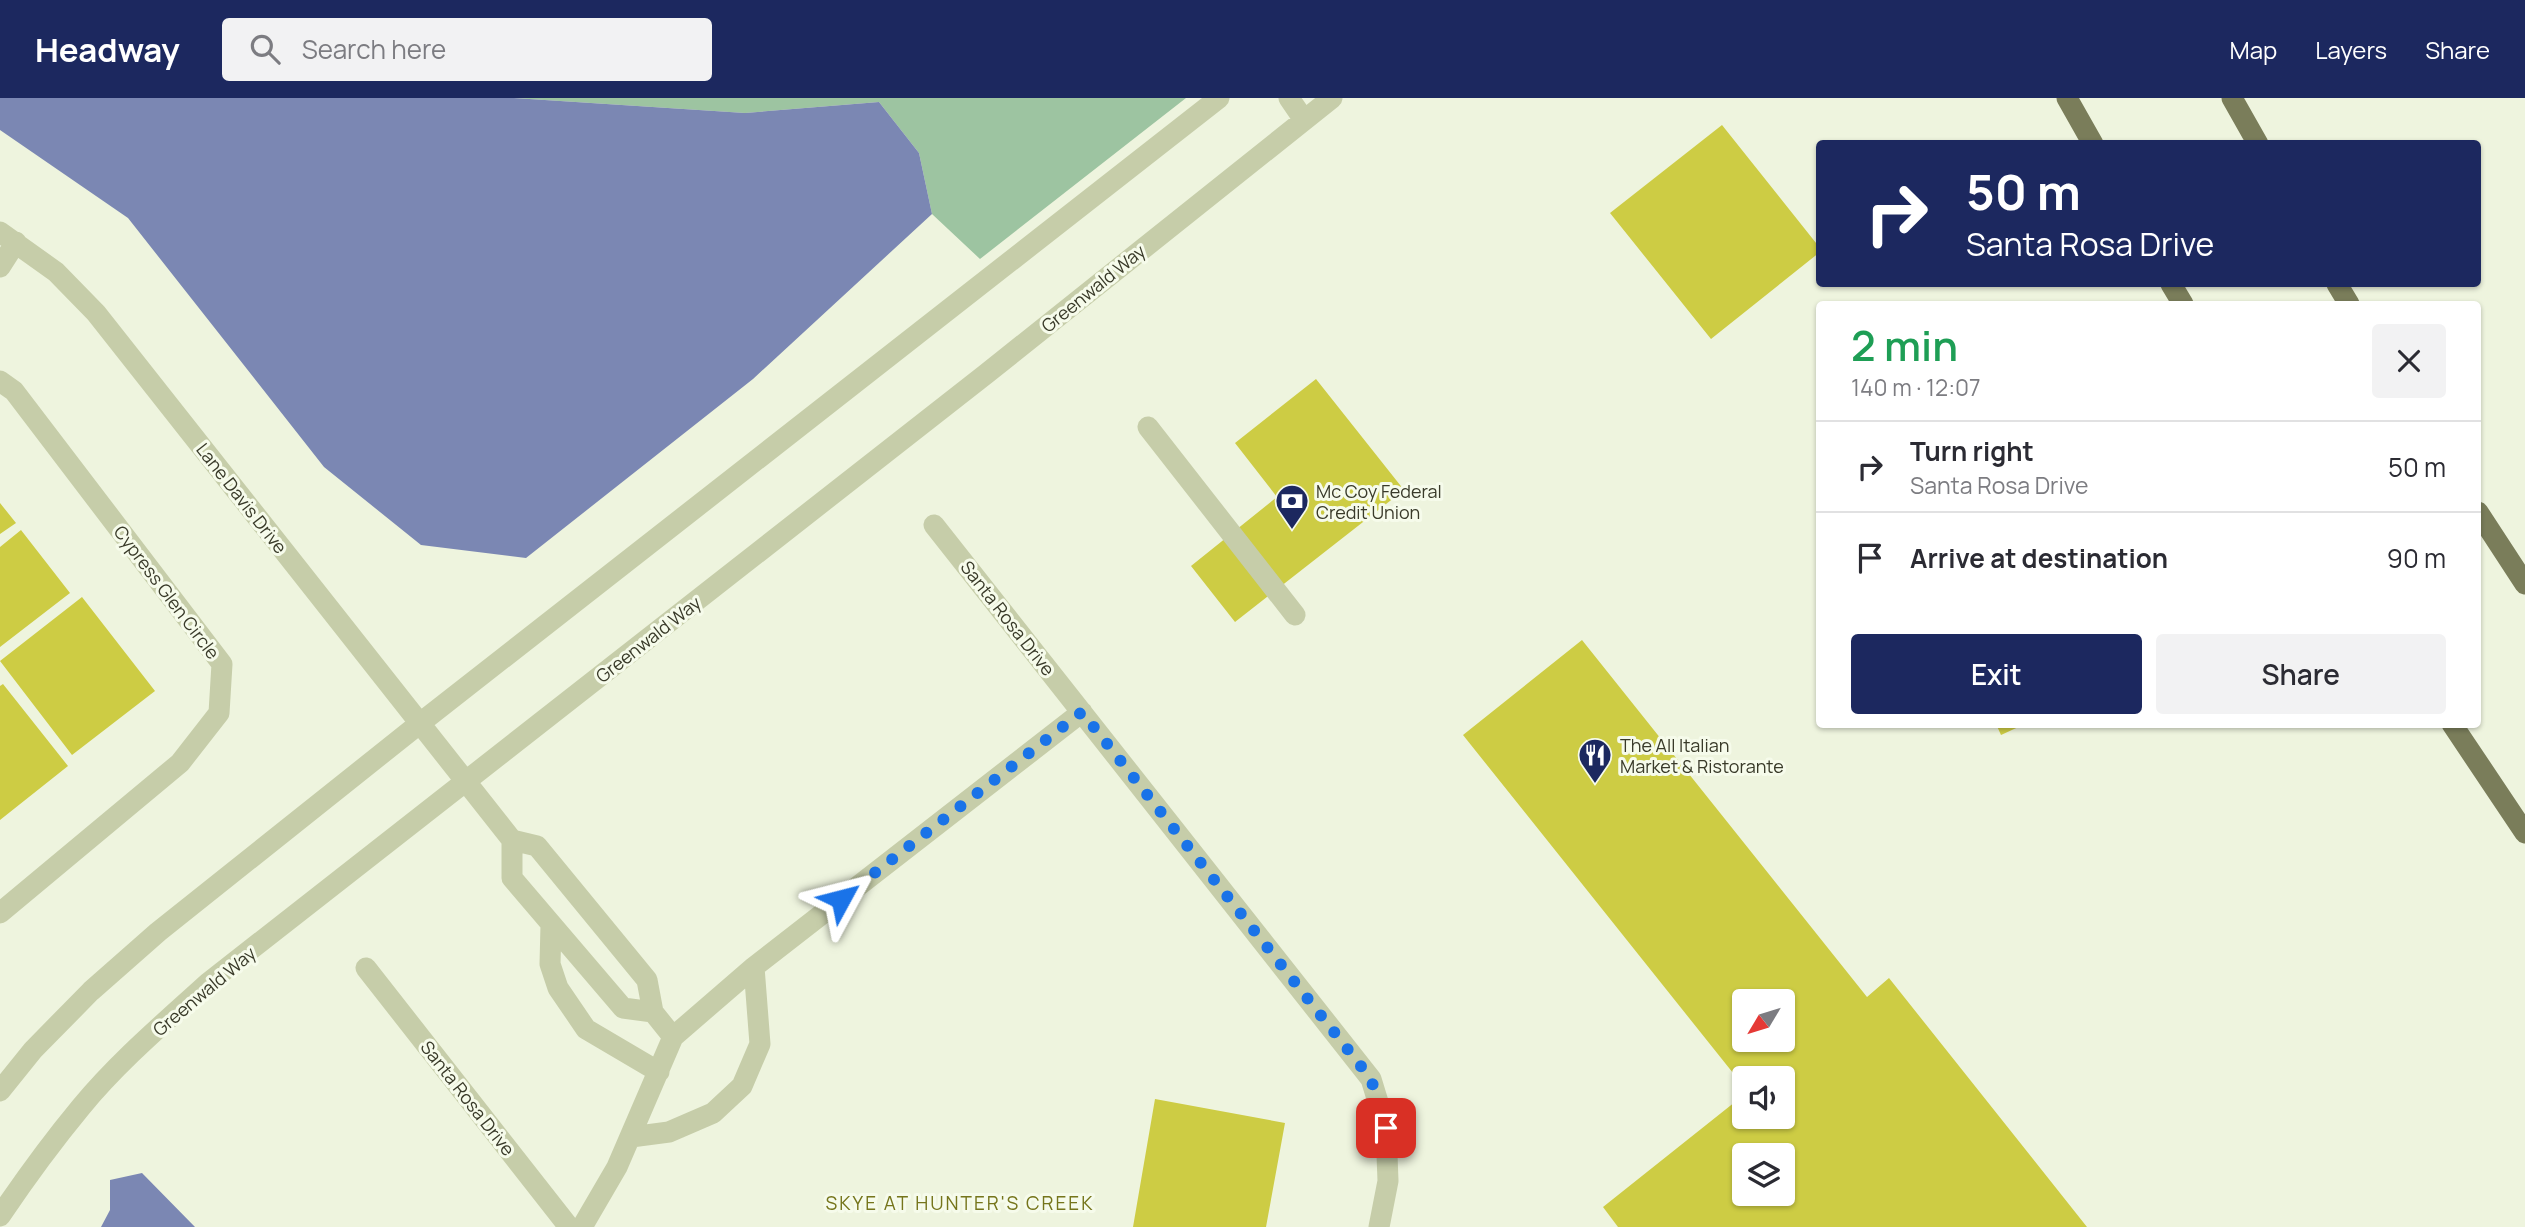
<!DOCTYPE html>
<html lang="en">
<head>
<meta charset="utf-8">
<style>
	:root { --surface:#fff; --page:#f2f2f3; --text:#2b2b33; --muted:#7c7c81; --line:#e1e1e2; --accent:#1c285f }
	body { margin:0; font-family:Manrope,sans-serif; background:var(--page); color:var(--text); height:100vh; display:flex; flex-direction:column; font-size:26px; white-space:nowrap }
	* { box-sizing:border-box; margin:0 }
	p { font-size:23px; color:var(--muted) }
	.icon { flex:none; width:38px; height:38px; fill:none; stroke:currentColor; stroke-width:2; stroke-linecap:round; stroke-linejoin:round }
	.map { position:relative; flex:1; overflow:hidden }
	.details { position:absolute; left:1816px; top:203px; width:665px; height:427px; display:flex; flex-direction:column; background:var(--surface); border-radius:7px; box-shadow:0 2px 5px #0004 }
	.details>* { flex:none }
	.banner { position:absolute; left:1816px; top:42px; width:665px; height:147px; border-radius:7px; box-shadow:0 2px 5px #0004; background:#1c285f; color:#fff; overflow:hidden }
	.needle { width:46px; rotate:232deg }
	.fabs { position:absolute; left:1732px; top:891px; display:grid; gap:14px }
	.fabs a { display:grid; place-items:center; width:63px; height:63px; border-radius:7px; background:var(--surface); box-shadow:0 2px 5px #0004; font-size:35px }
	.pin { position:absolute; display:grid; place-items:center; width:60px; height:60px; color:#fff; margin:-30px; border-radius:14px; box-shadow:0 4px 10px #0006 }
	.me { position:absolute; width:77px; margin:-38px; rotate:52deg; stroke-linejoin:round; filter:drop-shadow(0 0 5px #0008) }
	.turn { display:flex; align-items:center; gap:24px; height:147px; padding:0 35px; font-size:32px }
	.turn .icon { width:91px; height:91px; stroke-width:2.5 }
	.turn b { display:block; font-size:49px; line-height:60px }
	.round { display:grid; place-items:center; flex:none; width:74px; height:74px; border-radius:7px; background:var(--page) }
	.headline { display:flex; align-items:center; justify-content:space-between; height:119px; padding:0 35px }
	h1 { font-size:42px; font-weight:600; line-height:52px; color:#1e9e55 }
	.action { display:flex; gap:14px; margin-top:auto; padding:14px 35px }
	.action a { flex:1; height:80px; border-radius:7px; background:var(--accent); color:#fff; font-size:28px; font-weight:600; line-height:80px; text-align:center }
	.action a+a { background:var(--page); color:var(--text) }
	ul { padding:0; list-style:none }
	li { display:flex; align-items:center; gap:21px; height:91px; padding:0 35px; border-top:2px solid var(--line) }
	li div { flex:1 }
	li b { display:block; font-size:26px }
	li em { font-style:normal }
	header { display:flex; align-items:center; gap:42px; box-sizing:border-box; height:98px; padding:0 35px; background:var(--accent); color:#fff }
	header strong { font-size:33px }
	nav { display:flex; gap:38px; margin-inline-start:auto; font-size:24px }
	.search { width:490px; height:63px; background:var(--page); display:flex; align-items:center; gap:18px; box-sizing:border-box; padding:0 24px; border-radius:7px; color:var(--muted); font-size:26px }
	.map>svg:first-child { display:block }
	.green { fill:#9dc4a1 }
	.water { fill:#7b87b3 }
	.building { fill:#cdcc44; fill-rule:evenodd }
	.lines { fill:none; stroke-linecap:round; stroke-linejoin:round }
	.minor { stroke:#c6cda9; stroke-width:21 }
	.major { stroke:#7a7d5a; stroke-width:21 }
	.route { stroke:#1a73e8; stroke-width:12; stroke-dasharray:0 21.6 }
	.labels { text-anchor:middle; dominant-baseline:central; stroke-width:6; stroke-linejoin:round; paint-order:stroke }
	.street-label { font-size:18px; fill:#393a29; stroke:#f6fbeb }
	.poi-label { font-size:18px; fill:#393a29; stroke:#f6fbeb; text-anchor:start }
	.neighbourhood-label { font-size:19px; letter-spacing:2px; fill:#75751b; stroke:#f6fbeb }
</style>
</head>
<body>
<header>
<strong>Headway</strong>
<div class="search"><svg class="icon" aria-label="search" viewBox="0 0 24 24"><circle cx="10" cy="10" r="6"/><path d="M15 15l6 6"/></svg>Search here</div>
<nav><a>Map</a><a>Layers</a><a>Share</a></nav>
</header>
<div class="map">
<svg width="2525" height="1129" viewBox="0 0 2525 1129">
	<rect width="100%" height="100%" fill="#eef4de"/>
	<path class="green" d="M 514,0 L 1186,0 L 980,161 L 932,116 L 919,55 L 879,4 L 745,15 Z"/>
	<path class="water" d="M 0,0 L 514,0 L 745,15 L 879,4 L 919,55 L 932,116 L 753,281 L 526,460 L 421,447 L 324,369 L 128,120 L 0,32 Z
		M 142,1075 L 195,1129 L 101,1129 L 110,1112 L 110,1082 Z"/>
	<path class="building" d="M 1722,27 L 1820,150 L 1820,154 L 1711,241 L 1610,115 Z
		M 1316,281 L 1404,392 L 1235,524 L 1191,468 L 1277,399 L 1235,345 Z
		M 0,405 L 16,425 L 0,436 Z
		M 21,432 L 70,495 L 0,549 L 0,449 Z
		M 82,499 L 155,593 L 72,657 L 0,563 Z
		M 1582,542 L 1867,899 L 1889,880 L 2087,1129 L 1618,1129 L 1603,1109 L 1745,996 L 1745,1018 L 1783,1018 L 1783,980 L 1745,980 L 1745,990 L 1463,637 ZM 1745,903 L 1783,903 L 1783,942 L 1745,942 ZM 1745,1057 L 1783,1057 L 1783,1096 L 1745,1096 Z
		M 3,586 L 68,668 L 0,722 L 0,588 Z
		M 1996,626 L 2025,626 L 2001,637 Z
		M 1155,1001 L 1285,1025 L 1266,1129 L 1133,1129 Z"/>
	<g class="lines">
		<path class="minor" d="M 1289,0 L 1304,22
			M 0,134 L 56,174 L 96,215 L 512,742 L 537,748 L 647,882 L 653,914 L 673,939
			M 0,169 L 16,144
			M 0,283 L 14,293 L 222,566 L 219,615 L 180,665 L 0,815
			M 1148,329 L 1295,517
			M 934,427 L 1371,981 L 1386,1030 L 1388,1083 L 1379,1129
			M 512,742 L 512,780 L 623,910 L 653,914
			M 551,827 L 550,866 L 558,890 L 586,931 L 659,974
			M 366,870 L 569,1129
			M 0,993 L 33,952 L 91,893 L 158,834 L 419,626 L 1219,0
			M 631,1039 L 669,1034 L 713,1015 L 742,988 L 760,946 L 754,869
			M 0,1118 C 25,1081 52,1044 81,1009 C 118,964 164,925 208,885 L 986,276 L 1332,0
			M 582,1129 L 617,1069 L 673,939 L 754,869 L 1082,614"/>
		<path class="major" d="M 2067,0 L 2093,46
			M 2232,0 L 2258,46
			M 2171,186 L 2183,206
			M 2337,186 L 2349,206
			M 2478,414 L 2525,486
			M 2452,626 L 2525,735"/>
	</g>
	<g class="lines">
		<path class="route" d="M 841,801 L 1082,614 L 1371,981 L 1386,1030"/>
	</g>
	<defs>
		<symbol id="bank-pin" viewBox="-11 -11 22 30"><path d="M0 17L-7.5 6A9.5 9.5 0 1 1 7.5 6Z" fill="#1c285f" stroke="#f6fbeb"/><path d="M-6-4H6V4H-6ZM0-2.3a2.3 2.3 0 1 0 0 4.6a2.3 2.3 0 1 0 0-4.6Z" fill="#fff"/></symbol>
		<symbol id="restaurant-pin" viewBox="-11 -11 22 30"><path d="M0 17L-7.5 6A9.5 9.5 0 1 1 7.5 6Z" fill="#1c285f" stroke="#f6fbeb"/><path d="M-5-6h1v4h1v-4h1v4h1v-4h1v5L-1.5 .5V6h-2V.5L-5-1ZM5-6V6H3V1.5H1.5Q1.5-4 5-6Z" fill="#fff"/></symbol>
	</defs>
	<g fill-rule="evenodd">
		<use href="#bank-pin" x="1273" y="384" width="38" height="52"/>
		<use href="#restaurant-pin" x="1576" y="638" width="38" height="52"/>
	</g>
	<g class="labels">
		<g class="street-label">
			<text transform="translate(1093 190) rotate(-39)">Greenwald Way</text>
			<text transform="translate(242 400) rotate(52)">Lane Davis Drive</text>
			<text transform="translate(167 494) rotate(53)">Cypress Glen Circle</text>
			<text transform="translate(1008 520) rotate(52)">Santa Rosa Drive</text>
			<text transform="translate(648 541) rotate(-38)">Greenwald Way</text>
			<text transform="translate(204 893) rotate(-40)">Greenwald Way</text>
			<text transform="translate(468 1000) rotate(52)">Santa Rosa Drive</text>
		</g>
		<g class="poi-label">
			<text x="1316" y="393">Mc Coy Federal<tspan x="1316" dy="21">Credit Union</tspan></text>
			<text x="1620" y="647">The All Italian<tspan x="1620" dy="21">Market &amp; Ristorante</tspan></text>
		</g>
		<g class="neighbourhood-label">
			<text x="960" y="1105">SKYE AT HUNTER'S CREEK</text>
		</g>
	</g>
</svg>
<div class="fabs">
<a><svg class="needle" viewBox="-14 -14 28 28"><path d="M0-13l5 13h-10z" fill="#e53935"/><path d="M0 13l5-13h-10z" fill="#7c7c81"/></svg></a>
<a><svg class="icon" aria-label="sound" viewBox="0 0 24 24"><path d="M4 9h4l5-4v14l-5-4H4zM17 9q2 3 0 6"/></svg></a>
<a><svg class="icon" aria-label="layers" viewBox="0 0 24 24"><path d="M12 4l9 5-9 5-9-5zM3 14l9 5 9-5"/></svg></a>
</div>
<div class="pin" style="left:1386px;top:1030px;background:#d93025"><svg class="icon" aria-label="arrive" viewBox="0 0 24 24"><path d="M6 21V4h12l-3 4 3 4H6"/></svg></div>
<svg class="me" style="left:841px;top:801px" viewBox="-20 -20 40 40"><path d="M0-17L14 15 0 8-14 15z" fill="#1a73e8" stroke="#fff" stroke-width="4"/></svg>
<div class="banner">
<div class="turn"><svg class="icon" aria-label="right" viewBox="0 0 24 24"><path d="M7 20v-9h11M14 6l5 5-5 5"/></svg><div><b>50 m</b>Santa Rosa Drive</div></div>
</div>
<section class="details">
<div class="headline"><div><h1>2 min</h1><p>140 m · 12:07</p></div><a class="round"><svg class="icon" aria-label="close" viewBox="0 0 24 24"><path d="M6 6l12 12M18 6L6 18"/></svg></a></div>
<ul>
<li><svg class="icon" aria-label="right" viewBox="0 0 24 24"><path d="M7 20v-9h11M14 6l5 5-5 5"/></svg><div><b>Turn right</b><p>Santa Rosa Drive</p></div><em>50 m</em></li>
<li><svg class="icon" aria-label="arrive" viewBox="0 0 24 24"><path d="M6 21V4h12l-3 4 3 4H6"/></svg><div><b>Arrive at destination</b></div><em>90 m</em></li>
</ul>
<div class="action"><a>Exit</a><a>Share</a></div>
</section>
</div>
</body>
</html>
